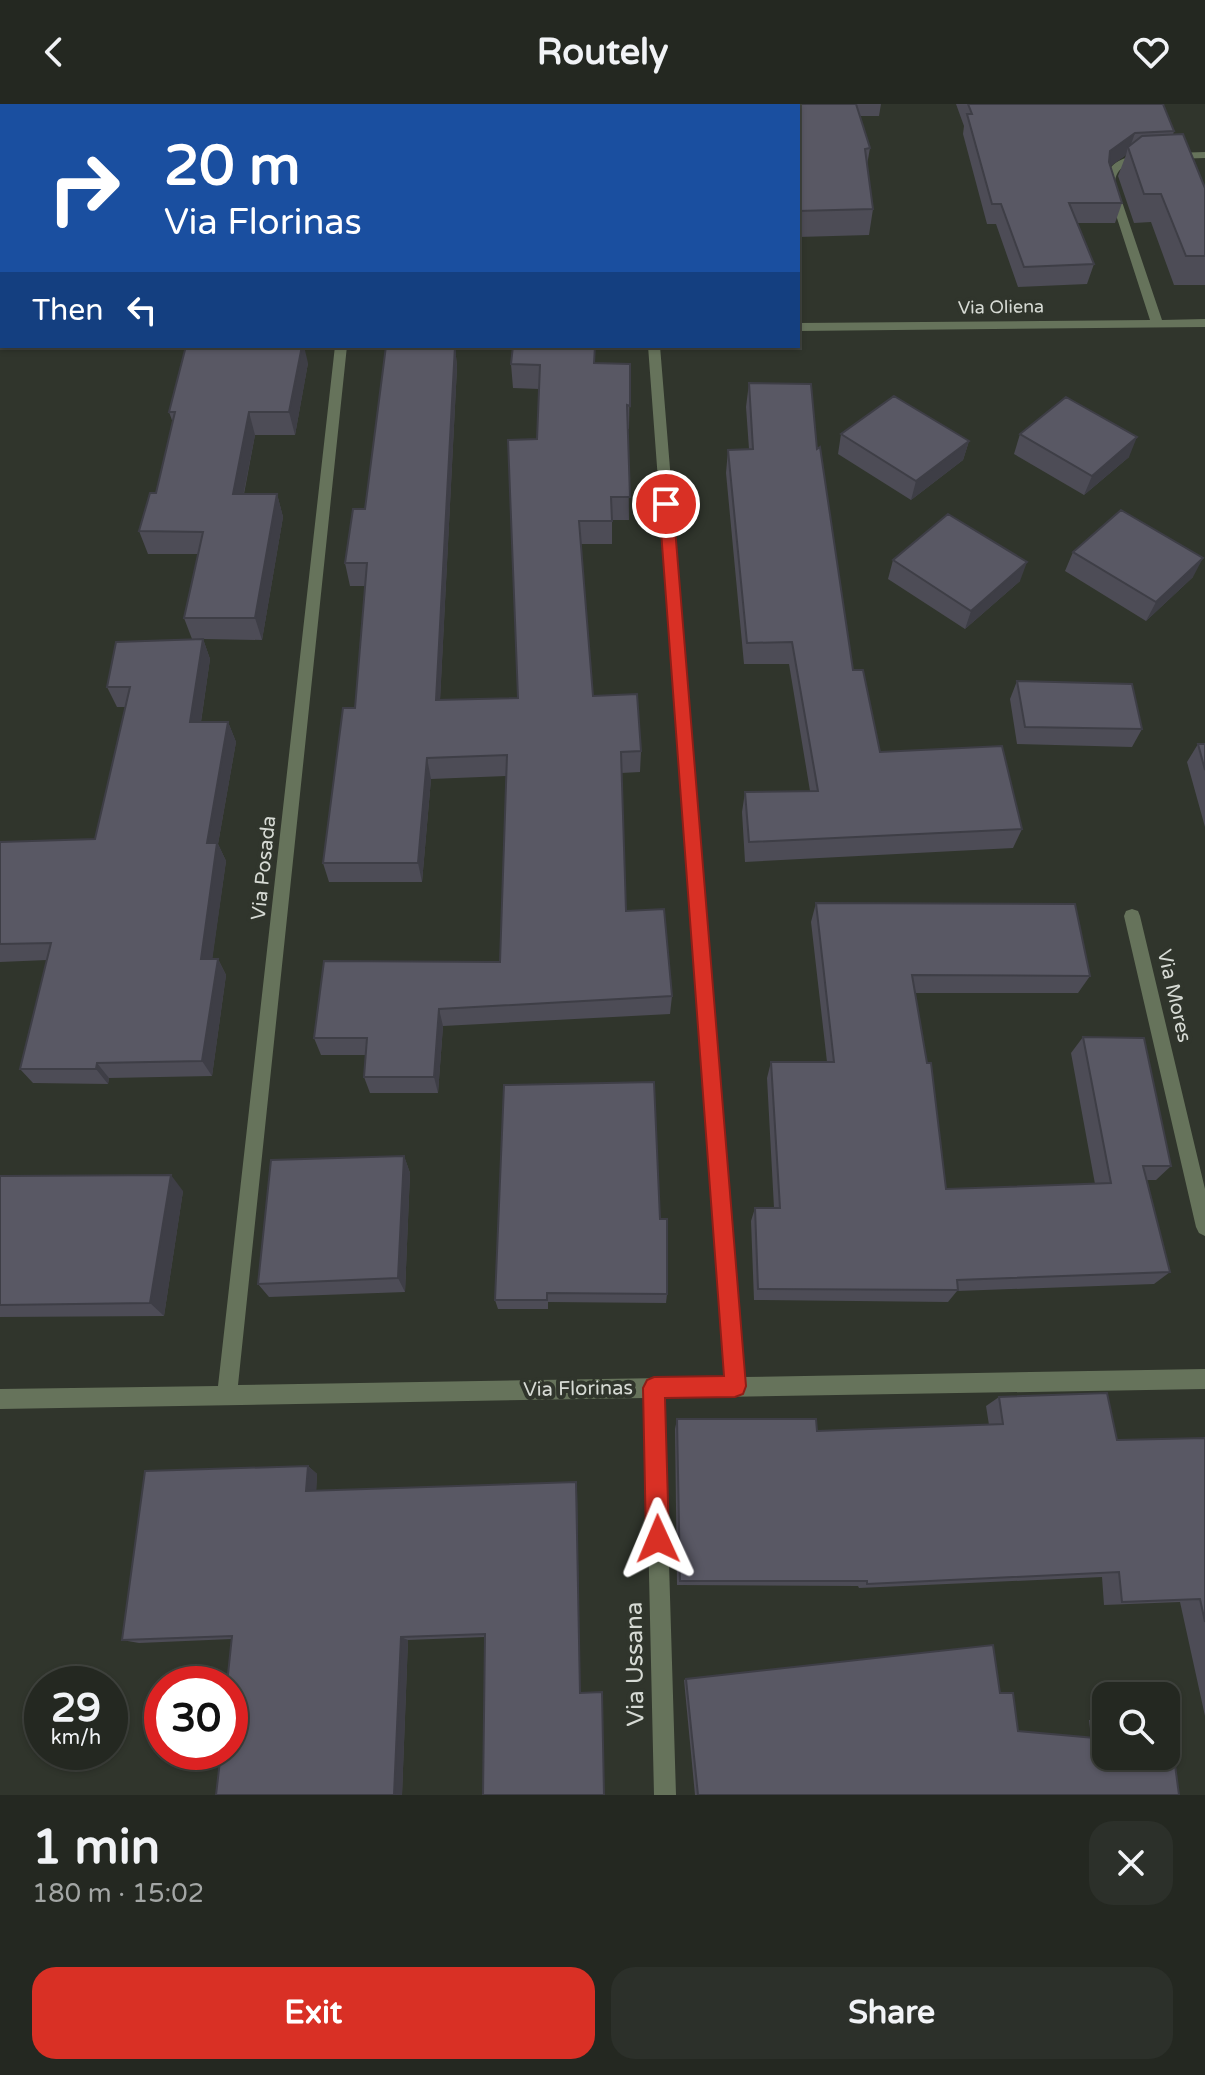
<!DOCTYPE html>
<html lang="en">
<head>
<meta charset="utf-8">
<style>
	:root { --surface:#242821; --page:#2c302a; --text:#f1f3f6; --muted:#a3a6a5; --line:#41443f; --accent:#d93025 }
	body { margin:0; font-family:"Varela Round",sans-serif; background:var(--page); color:var(--text); height:100vh; display:flex; flex-direction:column; font-size:30px; white-space:nowrap }
	* { box-sizing:border-box; margin:0 }
	p { font-size:26px; color:var(--muted) }
	.icon { flex:none; width:44px; height:44px; fill:none; stroke:currentColor; stroke-width:2; stroke-linecap:round; stroke-linejoin:round }
	.map { position:relative; height:1691px; overflow:hidden }
	.sheet { display:flex; flex-direction:column; background:var(--surface); flex:1 }
	.sheet>* { flex:none }
	.guide { position:absolute; left:0px; top:0px; width:800px; height:244px; box-shadow:0 2px 6px #0004,0 0 0 2px var(--line); background:#1a4fa0; color:#fff; overflow:hidden }
	.fabs { position:absolute; left:1092px; top:1578px; display:grid; gap:16px }
	.fabs a { display:grid; place-items:center; width:88px; height:88px; border-radius:16px; background:var(--surface); box-shadow:0 2px 6px #0004,0 0 0 2px var(--line); font-size:40px }
	.speed { position:absolute; left:24px; top:1562px; display:flex; gap:16px; font-size:40px; font-weight:700; text-align:center }
	.speed>* { display:grid; place-content:center; width:104px; height:104px; border-radius:50%; background:var(--surface); box-shadow:0 2px 6px #0004,0 0 0 2px var(--line); line-height:1 }
	.speed small { font-size:20px; font-weight:400 }
	.speed .limit { border:12px solid #d22; background:#fff; color:#111 }
	.pin { position:absolute; display:grid; place-items:center; width:68px; height:68px; color:#fff; margin:-34px; border:4px solid #fff; border-radius:50%; box-shadow:0 2px 8px #0007 }
	.me { position:absolute; width:88px; margin:-44px; rotate:359deg; stroke-linejoin:round; filter:drop-shadow(0 0 6px #0008) }
	.turn { display:flex; align-items:center; gap:28px; height:168px; padding:0 32px; font-size:36px }
	.turn .icon { width:104px; height:104px; stroke-width:2.5 }
	.turn b { display:block; font-size:56px; line-height:68px }
	.then { display:flex; align-items:center; height:76px; padding:0 32px; background:#0003; gap:16px; font-size:30px }
	.round { display:grid; place-items:center; flex:none; width:84px; height:84px; border-radius:24px; background:var(--page) }
	.summary { display:flex; align-items:center; justify-content:space-between; height:136px; padding:0 32px }
	h1 { font-size:48px; font-weight:700; line-height:60px }
	.action { display:flex; gap:16px; margin-top:auto; padding:16px 32px }
	.action a { flex:1; height:92px; border-radius:24px; background:var(--accent); color:#fff; font-size:32px; font-weight:700; line-height:92px; text-align:center }
	.action a+a { background:var(--page); color:var(--text) }
	header { display:flex; justify-content:space-between; align-items:center; height:104px; padding:0 32px; background:var(--surface); font-size:36px; font-weight:700 }
	.map>svg:first-child { display:block }
	.lines { fill:none; stroke-linecap:round; stroke-linejoin:round }
	.minor { fill:#66735b; fill-rule:evenodd }
	.wall { fill:#4d4c56 }
	.shaded-wall { fill:#3e3e46 }
	.building { fill:#595864; stroke:#3e3e46; stroke-width:2 }
	.route { fill:#d93025; stroke:#8d1f18; stroke-width:2 }
	.labels { text-anchor:middle; dominant-baseline:central; stroke-width:8; stroke-linejoin:round; paint-order:stroke }
	.far-street-label { font-size:18px; fill:#d6dad4; stroke:#30352c }
	.street-label { font-size:20px; fill:#d6dad4; stroke:#30352c }
	.near-street-label { font-size:24px; fill:#d6dad4; stroke:#30352c }
</style>
</head>
<body>
<header><svg class="icon" aria-label="back" viewBox="0 0 24 24"><path d="M15 5l-7 7 7 7"/></svg>Routely<svg class="icon" aria-label="heart" viewBox="0 0 24 24"><path d="M12 20l-8-8c-3-5 5-10 8-4 3-6 11-1 8 4z"/></svg></header>
<div class="map">
<svg width="1205" height="1691" viewBox="0 0 1205 1691">
	<rect width="100%" height="100%" fill="#30352c"/>
	<g class="lines">
		<path class="minor" d="M 1205,48 L 1205,54 L 1173,55 L 1168,52 L 1173,49 Z
			M 1142,51 L 1146,52 L 1146,56 C 1131,59 1118,60 1115,77 L 1162,216 L 1205,215 L 1205,223 L 798,227 L 798,219 L 1150,216 L 1105,77 C 1109,57 1124,53 1142,51 Z
			M 0,227 L 2,227 L 2,235 L 0,235 Z
			M 335,242 L 347,242 L 238,1281 L 725,1273 L 648,242 L 660,242 L 744,1273 L 1205,1265 L 1205,1285 L 664,1294 L 676,1691 L 654,1691 L 645,1294 L 0,1305 L 0,1285 L 218,1282 Z
			M 1132,805 L 1138,807 L 1140,812 L 1205,1085 L 1205,1132 L 1199,1129 L 1196,1123 L 1124,812 L 1126,807 Z"/>
	</g>
	<path class="wall" d="M 146,0 L 881,0 L 879,12 L 860,12 L 870,44 L 867,61 L 873,105 L 869,131 L 798,133 L 798,2 L 145,2 Z
		M 956,0 L 1163,0 L 1174,27 L 1173,31 L 1205,84 L 1205,181 L 1174,181 L 1151,118 L 1134,119 L 1118,72 L 1126,51 L 1110,62 L 1122,99 L 1115,119 L 1077,119 L 1094,160 L 1087,180 L 1018,183 L 996,120 L 987,120 L 963,30 L 964,22 Z
		M 455,242 L 457,263 L 440,596 L 518,594 L 537,335 L 539,285 L 513,284 L 511,260 L 630,260 L 629,325 L 628,325 L 629,416 L 612,416 L 612,440 L 581,440 L 593,592 L 641,647 L 640,668 L 621,669 L 626,807 L 672,892 L 670,910 L 443,922 L 438,989 L 370,989 L 364,973 L 366,951 L 321,951 L 314,934 L 500,858 L 506,672 L 431,675 L 422,778 L 329,778 L 323,759 L 355,604 L 365,482 L 350,482 L 345,459 L 365,405 Z
		M 308,259 L 295,331 L 255,331 L 244,390 L 277,390 L 283,413 L 262,536 L 203,535 L 210,555 L 201,618 L 228,618 L 236,638 L 218,740 L 226,757 L 212,855 L 218,855 L 226,871 L 212,972 L 109,974 L 108,980 L 33,979 L 20,965 L 47,856 L 0,858 L 0,738 L 95,735 L 125,603 L 117,603 L 107,583 L 192,535 L 184,514 L 198,450 L 148,450 L 139,427 L 156,389 L 173,319 L 169,308 Z
		M 749,279 L 817,345 L 853,566 L 880,648 L 1022,725 L 1013,744 L 745,758 L 742,708 L 745,688 L 810,687 L 789,560 L 744,560 L 726,369 L 728,346 L 749,345 L 746,303 Z
		M 841,330 L 969,337 L 963,356 L 911,396 L 838,350 Z
		M 1020,330 L 1129,353 L 1084,391 L 1014,350 Z
		M 1073,448 L 1193,473 L 1146,517 L 1065,467 Z
		M 893,456 L 1020,477 L 965,525 L 888,475 Z
		M 1017,577 L 1142,625 L 1132,643 L 1017,640 L 1010,595 Z
		M 1198,640 L 1205,640 L 1205,723 L 1187,658 Z
		M 816,799 L 1090,872 L 1078,889 L 915,889 L 946,1085 L 1095,1080 L 1071,949 L 1083,933 L 1171,1062 L 1156,1076 L 1147,1076 L 1170,1168 L 1154,1180 L 957,1187 L 948,1198 L 754,1196 L 751,1117 L 755,1104 L 774,1104 L 767,974 L 771,958 L 827,958 L 811,818 Z
		M 404,1052 L 410,1069 L 405,1188 L 269,1193 L 258,1180 Z
		M 0,1072 L 183,1087 L 164,1212 L 0,1213 Z
		M 660,1115 L 667,1190 L 666,1199 L 548,1198 L 548,1205 L 498,1205 L 495,1196 Z
		M 999,1293 L 1117,1336 L 1205,1334 L 1205,1612 L 1180,1498 L 1104,1501 L 1102,1473 L 859,1484 L 858,1482 L 677,1481 L 675,1325 L 677,1315 L 817,1327 L 989,1321 L 986,1302 Z
		M 308,1362 L 317,1370 L 316,1387 L 577,1386 L 580,1589 L 604,1691 L 485,1533 L 408,1536 L 402,1691 L 216,1691 L 232,1535 L 139,1539 L 122,1536 Z
		M 686,1575 L 1000,1589 L 1018,1627 L 1091,1634 L 1089,1616 L 1106,1617 L 1106,1652 L 1179,1691 L 695,1691 L 684,1576 Z"/>
	<path class="shaded-wall" d="M 9,0 L 22,0 L 21,2 L 8,2 Z
		M 2,19 L 2,51 L 0,46 L 0,24 Z
		M 1135,29 L 1129,46 L 1128,43 L 1126,51 L 1103,68 L 1110,47 Z
		M 2,65 L 2,107 L 0,114 L 0,72 Z
		M 302,242 L 304,242 L 308,259 L 295,331 L 289,308 Z
		M 455,242 L 457,263 L 439,618 L 436,596 Z
		M 249,308 L 255,331 L 239,413 L 233,390 Z
		M 1137,333 L 1129,353 L 1084,391 L 1092,372 Z
		M 969,337 L 963,356 L 911,396 L 916,377 Z
		M 277,390 L 283,413 L 262,536 L 255,514 Z
		M 1203,454 L 1193,473 L 1146,517 L 1156,498 Z
		M 1027,458 L 1020,477 L 965,525 L 971,507 Z
		M 203,535 L 210,555 L 198,638 L 190,618 Z
		M 228,618 L 236,638 L 218,740 L 226,757 L 210,872 L 201,855 L 207,739 Z
		M 427,654 L 431,675 L 422,778 L 418,759 Z
		M 218,855 L 226,871 L 212,972 L 202,957 Z
		M 439,905 L 443,922 L 438,989 L 434,973 Z
		M 97,959 L 109,974 L 108,980 L 96,965 Z
		M 404,1052 L 410,1069 L 405,1188 L 398,1174 Z
		M 171,1071 L 183,1087 L 164,1212 L 150,1199 Z
		M 308,1362 L 317,1370 L 316,1394 L 306,1387 Z
		M 576,1378 L 577,1386 L 580,1590 L 580,1589 Z
		M 401,1533 L 408,1536 L 402,1691 L 394,1691 Z"/>
	<path class="building" d="M 0,0 L 9,0 L 8,2 L 2,2 L 2,19 L 0,24 Z
		M 146,0 L 302,0 L 301,2 L 145,2 Z
		M 380,0 L 856,0 L 870,44 L 865,45 L 873,105 L 798,107 L 798,2 L 380,2 Z
		M 968,0 L 1163,0 L 1174,27 L 1135,29 L 1110,47 L 1109,58 L 1122,99 L 1069,99 L 1094,160 L 1024,163 L 1001,100 L 992,100 L 967,10 L 972,10 Z
		M 1183,30 L 1205,84 L 1205,152 L 1186,152 L 1161,90 L 1144,90 L 1128,43 L 1142,32 Z
		M 0,35 L 2,35 L 2,65 L 0,72 Z
		M 186,242 L 302,242 L 289,308 L 249,308 L 233,390 L 277,390 L 255,514 L 184,514 L 203,428 L 139,427 L 150,389 L 156,389 L 175,308 L 169,308 Z
		M 386,242 L 455,242 L 436,596 L 518,594 L 508,336 L 537,335 L 540,261 L 511,260 L 513,242 L 595,242 L 594,259 L 630,260 L 630,302 L 627,301 L 630,393 L 611,393 L 612,417 L 579,417 L 593,592 L 637,590 L 641,647 L 621,648 L 626,807 L 664,805 L 672,892 L 439,905 L 434,973 L 364,973 L 367,934 L 314,934 L 324,857 L 500,858 L 507,651 L 427,654 L 418,759 L 323,759 L 343,604 L 355,604 L 367,459 L 345,459 L 353,405 L 365,405 Z
		M 749,279 L 811,280 L 817,345 L 820,343 L 853,566 L 863,566 L 880,648 L 1002,642 L 1022,725 L 749,738 L 745,688 L 818,687 L 792,538 L 747,539 L 728,346 L 753,345 Z
		M 894,292 L 969,337 L 916,377 L 841,330 Z
		M 1066,293 L 1137,333 L 1092,372 L 1020,330 Z
		M 1121,406 L 1203,454 L 1156,498 L 1073,448 Z
		M 948,410 L 1027,458 L 971,507 L 893,456 Z
		M 203,535 L 190,618 L 228,618 L 207,739 L 217,739 L 201,855 L 218,855 L 202,957 L 97,959 L 96,965 L 20,965 L 51,839 L 0,840 L 0,738 L 95,735 L 130,583 L 107,583 L 116,538 Z
		M 1017,577 L 1132,580 L 1142,625 L 1025,623 Z
		M 1198,640 L 1205,640 L 1205,666 Z
		M 816,799 L 1075,800 L 1090,872 L 912,871 L 927,959 L 931,959 L 946,1085 L 1111,1079 L 1083,933 L 1144,934 L 1171,1062 L 1143,1062 L 1170,1168 L 957,1176 L 958,1186 L 758,1185 L 755,1104 L 780,1104 L 771,958 L 834,958 Z
		M 654,978 L 660,1115 L 667,1115 L 667,1190 L 547,1189 L 547,1196 L 495,1196 L 504,981 Z
		M 404,1052 L 398,1174 L 258,1180 L 271,1056 Z
		M 171,1071 L 150,1199 L 0,1201 L 0,1072 Z
		M 1107,1289 L 1117,1336 L 1205,1334 L 1205,1518 L 1200,1495 L 1122,1498 L 1119,1468 L 867,1480 L 867,1477 L 680,1477 L 677,1315 L 816,1315 L 817,1327 L 1003,1320 L 999,1293 Z
		M 308,1362 L 306,1387 L 576,1378 L 580,1589 L 602,1588 L 604,1691 L 483,1691 L 485,1530 L 401,1533 L 394,1691 L 216,1691 L 221,1648 L 230,1648 L 230,1580 L 227,1580 L 232,1532 L 122,1536 L 145,1367 Z
		M 993,1541 L 1000,1589 L 1013,1589 L 1018,1627 L 1106,1635 L 1106,1652 L 1166,1652 L 1166,1622 L 1170,1623 L 1179,1691 L 698,1691 L 686,1575 Z"/>
	<path class="route" d="M 666,394 L 673,400 L 746,1282 L 743,1290 L 735,1293 L 665,1294 L 669,1435 L 666,1443 L 658,1447 L 650,1443 L 646,1435 L 643,1284 L 647,1276 L 654,1273 L 724,1272 L 659,400 Z"/>
	<g class="labels">
		<g class="far-street-label">
			<text transform="translate(1001 203) rotate(-1)">Via Oliena</text>
		</g>
		<g class="street-label">
			<text transform="translate(264 764) rotate(-84)">Via Posada</text>
			<text transform="translate(1174 892) rotate(77)">Via Mores</text>
			<text transform="translate(578 1285) rotate(-1)">Via Florinas</text>
		</g>
		<g class="near-street-label">
			<text transform="translate(635 1560) rotate(-91)">Via Ussana</text>
		</g>
	</g>
</svg>
<div class="fabs">
<a><svg class="icon" aria-label="search" viewBox="0 0 24 24"><circle cx="10" cy="10" r="6"/><path d="M15 15l6 6"/></svg></a>
</div>
<div class="speed"><div>29<small>km/h</small></div><div class="limit">30</div></div>
<div class="pin" style="left:666px;top:400px;background:#d93025"><svg class="icon" aria-label="arrive" viewBox="0 0 24 24"><path d="M6 21V4h12l-3 4 3 4H6"/></svg></div>
<svg class="me" style="left:658px;top:1435px" viewBox="-20 -20 40 40"><path d="M0-17L14 15 0 8-14 15z" fill="#d93025" stroke="#fff" stroke-width="4"/></svg>
<div class="guide">
<div class="turn"><svg class="icon" aria-label="right" viewBox="0 0 24 24"><path d="M7 20v-9h11M14 6l5 5-5 5"/></svg><div><b>20 m</b>Via Florinas</div></div>
<div class="then">Then<svg class="icon" aria-label="left" viewBox="0 0 24 24"><path d="M17 20v-9H6M10 6l-5 5 5 5"/></svg></div>
</div>
</div>
<section class="sheet">
<div class="summary"><div><h1>1 min</h1><p>180 m · 15:02</p></div><a class="round"><svg class="icon" aria-label="close" viewBox="0 0 24 24"><path d="M6 6l12 12M18 6L6 18"/></svg></a></div>
<div class="action"><a>Exit</a><a>Share</a></div>
</section>
</body>
</html>
